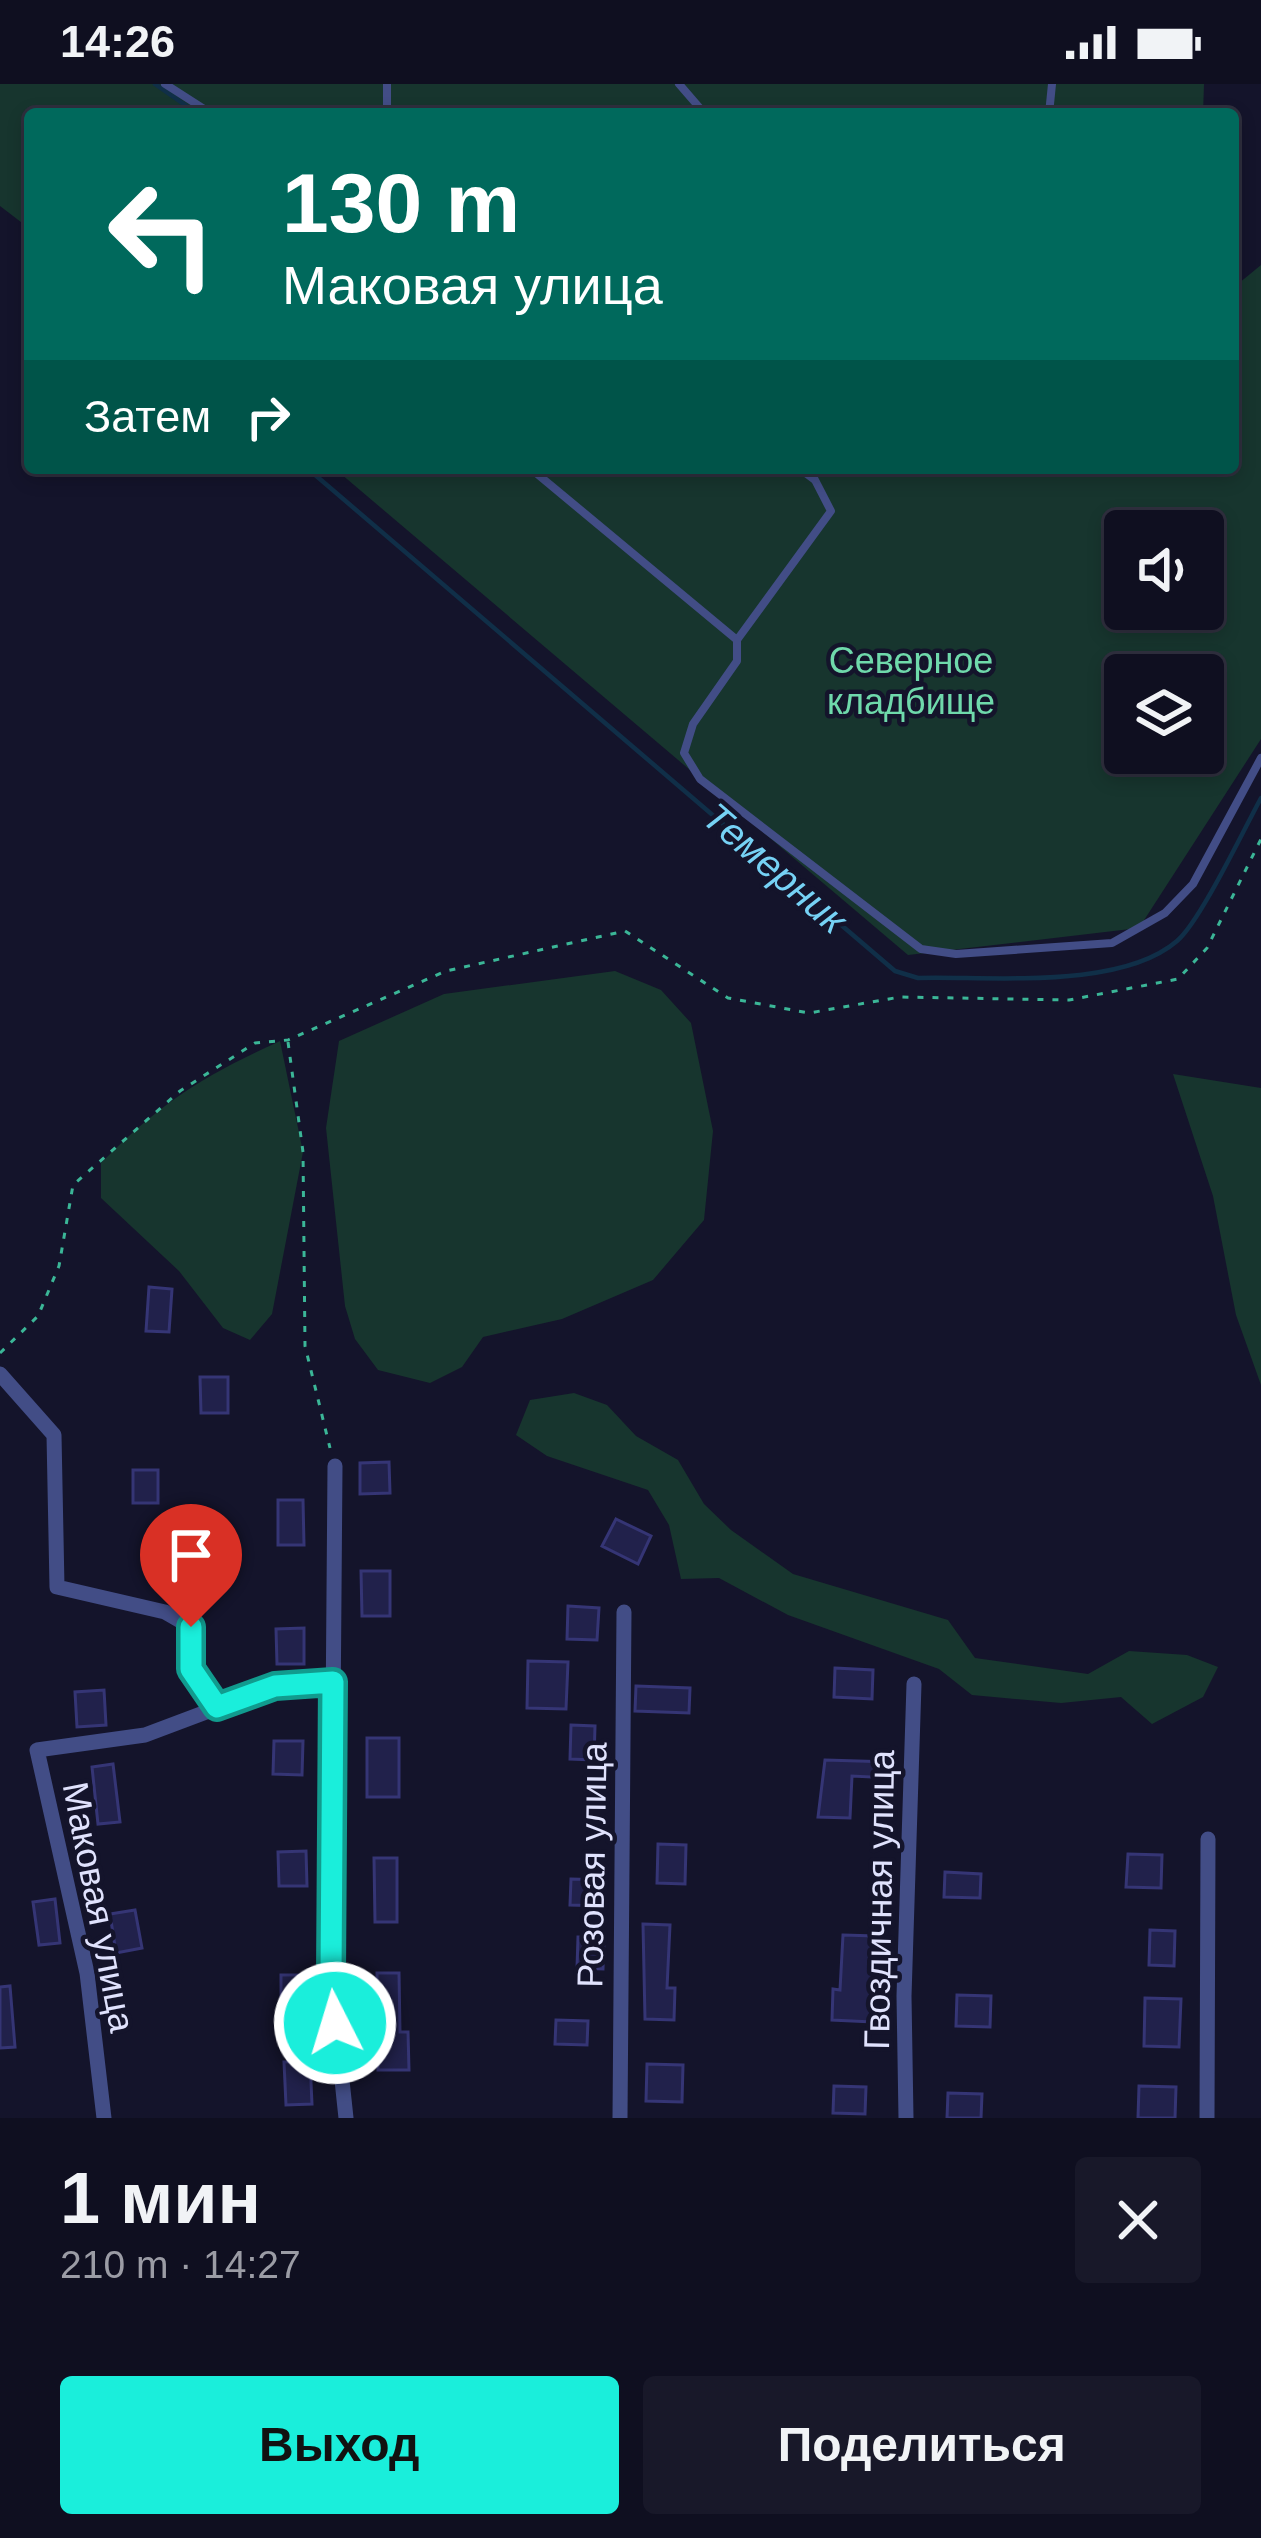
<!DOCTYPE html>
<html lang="ru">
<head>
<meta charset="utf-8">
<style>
	:root { --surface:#0f0f20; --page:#181829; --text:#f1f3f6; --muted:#9b9ca5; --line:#2f2f3e; --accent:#1aeedb }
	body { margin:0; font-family:Helvetica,sans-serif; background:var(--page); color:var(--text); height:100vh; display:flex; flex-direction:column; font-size:45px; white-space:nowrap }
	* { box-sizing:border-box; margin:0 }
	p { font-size:39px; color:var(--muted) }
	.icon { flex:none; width:66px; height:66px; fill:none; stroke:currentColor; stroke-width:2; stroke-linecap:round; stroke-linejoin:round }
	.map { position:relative; height:2034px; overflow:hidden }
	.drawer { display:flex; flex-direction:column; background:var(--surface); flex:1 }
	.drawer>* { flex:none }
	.guide { position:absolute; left:24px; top:24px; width:1215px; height:366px; border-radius:12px; box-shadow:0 6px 18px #0003,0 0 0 3px var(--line); background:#00695c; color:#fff; overflow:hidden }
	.tools { position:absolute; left:1104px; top:426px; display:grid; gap:24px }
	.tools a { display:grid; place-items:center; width:120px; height:120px; border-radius:12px; background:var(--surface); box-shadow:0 6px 18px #0003,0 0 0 3px var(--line); font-size:60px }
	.pin { position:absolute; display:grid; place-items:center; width:102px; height:102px; color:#fff; margin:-123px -51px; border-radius:50% 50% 50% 0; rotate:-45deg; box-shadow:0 0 12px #0007 }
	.pin .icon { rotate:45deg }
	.me { position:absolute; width:132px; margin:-66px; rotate:355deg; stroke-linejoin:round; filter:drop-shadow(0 0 9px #0008) }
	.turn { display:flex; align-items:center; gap:42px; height:252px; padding:0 60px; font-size:54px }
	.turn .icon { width:156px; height:156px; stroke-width:2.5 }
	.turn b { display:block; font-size:84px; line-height:102px }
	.then { display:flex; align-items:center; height:114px; padding:0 60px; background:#0003; gap:24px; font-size:45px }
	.round { display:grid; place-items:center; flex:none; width:126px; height:126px; border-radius:12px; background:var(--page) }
	.head { display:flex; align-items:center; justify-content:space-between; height:204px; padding:0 60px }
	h1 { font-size:72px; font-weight:600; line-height:90px }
	.cta { display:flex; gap:24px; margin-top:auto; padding:24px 60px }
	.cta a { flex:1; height:138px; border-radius:12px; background:var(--accent); color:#111; font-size:48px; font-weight:600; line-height:138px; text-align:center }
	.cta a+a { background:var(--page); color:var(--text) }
	.status { display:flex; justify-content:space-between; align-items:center; height:84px; padding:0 60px; background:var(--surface); direction:ltr }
	.status svg { height:33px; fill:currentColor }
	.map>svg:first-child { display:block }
	.green { fill:#17352e; fill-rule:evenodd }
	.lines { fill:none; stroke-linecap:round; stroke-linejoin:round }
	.stream { stroke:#102f48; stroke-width:4.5 }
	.building { fill:#21214b; stroke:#353575; stroke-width:3 }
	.path { stroke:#3bb697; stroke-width:3; stroke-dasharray:6 9; stroke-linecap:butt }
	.lane { stroke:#424d86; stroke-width:8 }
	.street { stroke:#424d86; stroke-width:15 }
	.route-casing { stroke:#119b8e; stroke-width:30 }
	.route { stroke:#1aeedb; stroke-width:21 }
	.labels { text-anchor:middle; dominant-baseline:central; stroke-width:9; stroke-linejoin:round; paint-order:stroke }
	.park-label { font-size:36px; fill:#6fd9ab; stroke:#14142b }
	.street-label { font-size:36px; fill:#e0e2fd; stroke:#14142b }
	.water-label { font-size:39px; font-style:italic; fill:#76d2f5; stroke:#14142b }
</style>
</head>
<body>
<div class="status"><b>14:26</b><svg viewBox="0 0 49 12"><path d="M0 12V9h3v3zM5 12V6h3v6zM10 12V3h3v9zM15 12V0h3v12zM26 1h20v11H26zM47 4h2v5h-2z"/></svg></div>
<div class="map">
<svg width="1261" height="2034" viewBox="0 0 1261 2034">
	<rect width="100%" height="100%" fill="#14142b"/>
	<path class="green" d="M 0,0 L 1204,0 L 1203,30 L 30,30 L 30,145 L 0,122 Z
		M 1261,181 L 1261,655 L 1139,844 L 908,871 L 334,384 L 1233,384 L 1233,204 ZM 1125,447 L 1203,447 L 1203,525 L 1125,525 ZM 1125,591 L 1203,591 L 1203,669 L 1125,669 Z
		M 615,887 L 661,906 L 691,939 L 713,1047 L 704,1136 L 653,1196 L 562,1235 L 483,1253 L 462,1283 L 430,1299 L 378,1286 L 355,1255 L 345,1222 L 326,1044 L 339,957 L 444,910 Z
		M 280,957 L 303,1068 L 272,1230 L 250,1256 L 223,1244 L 179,1187 L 101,1114 L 101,1079 C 163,1017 200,994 280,957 Z
		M 1173,990 L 1261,1004 L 1261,1301 L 1236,1231 L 1213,1112 Z
		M 574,1309 L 607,1321 L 636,1352 L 678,1376 L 704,1420 L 731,1446 L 793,1490 L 948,1536 L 975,1574 L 1088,1590 L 1129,1567 L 1187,1571 L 1218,1583 L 1203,1613 L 1152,1640 L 1121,1613 L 1061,1619 L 972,1611 L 939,1585 L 788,1531 L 719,1494 L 681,1495 L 669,1441 L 648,1406 L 547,1372 L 516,1351 L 530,1316 Z"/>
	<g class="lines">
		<path class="stream" d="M 155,0 L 198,30
			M 307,384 L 895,887 L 918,894 C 991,892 1120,906 1177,857 C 1200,838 1244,745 1261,714"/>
	</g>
	<path class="building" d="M 149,1203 L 172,1205 L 169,1248 L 146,1247 Z
		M 200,1293 L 228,1293 L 228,1329 L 201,1329 Z
		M 389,1378 L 390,1409 L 360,1410 L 360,1379 Z
		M 133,1386 L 158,1386 L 158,1419 L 133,1419 Z
		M 278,1416 L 303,1416 L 304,1461 L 278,1461 Z
		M 616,1435 L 651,1452 L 638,1480 L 602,1462 Z
		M 361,1487 L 390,1487 L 390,1532 L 362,1532 Z
		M 568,1522 L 599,1524 L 597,1556 L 567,1555 Z
		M 304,1544 L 304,1580 L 277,1580 L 276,1545 Z
		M 528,1577 L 568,1578 L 566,1625 L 527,1624 Z
		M 835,1584 L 873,1586 L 872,1615 L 834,1613 Z
		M 636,1602 L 690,1604 L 689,1629 L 635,1627 Z
		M 104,1606 L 106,1641 L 77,1643 L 75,1608 Z
		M 571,1641 L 595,1642 L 594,1676 L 570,1675 Z
		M 367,1654 L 399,1654 L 399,1713 L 367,1713 Z
		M 274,1657 L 303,1657 L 302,1691 L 273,1690 Z
		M 825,1676 L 891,1678 L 891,1694 L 852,1692 L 850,1734 L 818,1733 Z
		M 113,1680 L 120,1738 L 98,1740 L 92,1683 Z
		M 658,1760 L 686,1761 L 685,1800 L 657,1799 Z
		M 306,1767 L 307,1802 L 279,1802 L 278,1768 Z
		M 1128,1770 L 1162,1771 L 1161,1804 L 1126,1803 Z
		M 374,1774 L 397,1774 L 397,1838 L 375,1838 Z
		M 945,1788 L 981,1790 L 980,1814 L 944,1813 Z
		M 571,1795 L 605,1796 L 604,1822 L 570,1821 Z
		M 55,1815 L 60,1859 L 39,1861 L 33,1818 Z
		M 135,1826 L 142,1864 L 116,1869 L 110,1830 Z
		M 643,1840 L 670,1841 L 667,1904 L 675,1904 L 674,1936 L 645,1935 Z
		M 1150,1846 L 1175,1847 L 1174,1882 L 1149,1881 Z
		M 843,1851 L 875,1852 L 872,1938 L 832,1936 L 833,1905 L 840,1906 Z
		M 578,1853 L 604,1854 L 603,1885 L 577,1884 Z
		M 377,1889 L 399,1889 L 400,1948 L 408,1948 L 409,1986 L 378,1986 Z
		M 281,1891 L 306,1891 L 306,1932 L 281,1932 Z
		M 10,1902 L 15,1963 L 0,1964 L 0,1903 Z
		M 957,1911 L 991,1912 L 990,1943 L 956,1942 Z
		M 1145,1914 L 1181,1915 L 1179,1963 L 1144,1962 Z
		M 556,1936 L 588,1937 L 587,1961 L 555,1960 Z
		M 310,1977 L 312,2020 L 286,2021 L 284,1978 Z
		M 647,1980 L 683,1981 L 682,2018 L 646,2017 Z
		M 834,2002 L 866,2003 L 865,2030 L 833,2029 Z
		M 1139,2002 L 1176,2003 L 1175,2034 L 1138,2034 Z
		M 948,2009 L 982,2010 L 981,2034 L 947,2034 Z"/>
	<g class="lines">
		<path class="path" d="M 288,958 L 303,1068 L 305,1262 L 330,1364
			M 0,1269 L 38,1232 L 59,1182 L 73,1101 L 180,1007 L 255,959 L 288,956 L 446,887 L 625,847 L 728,914 L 809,929 L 900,913 L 1069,916 L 1178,895 L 1207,864 L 1261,755"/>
		<path class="lane" d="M 165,0 L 212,30
			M 387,0 L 387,30
			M 679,0 L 705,30
			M 916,30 L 937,30
			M 1049,30 L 1052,0
			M 530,384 L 737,556 L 831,427 L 815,396 L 799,384
			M 737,556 L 737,577 L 693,640 L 684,669 L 700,695 L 921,865 L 956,870 L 1112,859 L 1165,829 L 1193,800 L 1261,674"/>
		<path class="street" d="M 0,1290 L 54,1351 L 57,1503 L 165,1528 L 191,1543 L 191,1585 L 217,1623
			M 335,1382 L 331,1892 L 346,2034
			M 104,2034 L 87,1889 L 37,1666 L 145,1651 L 275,1602 L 333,1599
			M 620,2034 L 624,1528
			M 906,2034 L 904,1912 L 914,1600
			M 1207,2034 L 1208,1755"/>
	</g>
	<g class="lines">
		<defs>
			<path id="route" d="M 191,1543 L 191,1585 L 217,1623 L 275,1602 L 333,1598 L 331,1892 L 335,1939"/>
		</defs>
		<use href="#route" class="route-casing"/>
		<use href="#route" class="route"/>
	</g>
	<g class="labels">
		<g class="park-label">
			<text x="911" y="576">Северное<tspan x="911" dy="41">кладбище</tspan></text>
		</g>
		<g class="street-label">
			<text transform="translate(592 1781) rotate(-89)">Розовая улица</text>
			<text transform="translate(879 1816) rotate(-89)">Гвоздичная улица</text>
			<text transform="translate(99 1823) rotate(79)">Маковая улица</text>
		</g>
		<g class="water-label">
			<text transform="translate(775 784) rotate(41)">Темерник</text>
		</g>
	</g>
</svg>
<div class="tools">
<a><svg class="icon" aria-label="sound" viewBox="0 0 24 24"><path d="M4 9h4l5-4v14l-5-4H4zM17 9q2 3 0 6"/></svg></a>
<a><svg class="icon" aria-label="layers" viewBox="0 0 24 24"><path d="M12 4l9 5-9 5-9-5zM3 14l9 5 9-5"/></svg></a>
</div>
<div class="pin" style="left:191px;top:1543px;background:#d93025"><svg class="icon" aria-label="arrive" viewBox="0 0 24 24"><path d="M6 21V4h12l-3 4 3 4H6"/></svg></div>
<svg class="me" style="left:335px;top:1939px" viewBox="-20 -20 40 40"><circle r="17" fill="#1aeedb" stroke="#fff" stroke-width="3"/><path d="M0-11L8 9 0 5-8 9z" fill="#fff"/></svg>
<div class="guide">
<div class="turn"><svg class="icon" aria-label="left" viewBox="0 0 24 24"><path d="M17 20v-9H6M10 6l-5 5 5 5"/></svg><div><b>130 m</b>Маковая улица</div></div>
<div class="then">Затем<svg class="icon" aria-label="right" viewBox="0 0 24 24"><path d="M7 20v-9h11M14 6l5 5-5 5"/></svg></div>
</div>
</div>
<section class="drawer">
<div class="head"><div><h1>1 мин</h1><p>210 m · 14:27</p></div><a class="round"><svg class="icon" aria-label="close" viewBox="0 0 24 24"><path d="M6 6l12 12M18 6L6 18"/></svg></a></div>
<div class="cta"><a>Выход</a><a>Поделиться</a></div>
</section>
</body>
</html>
